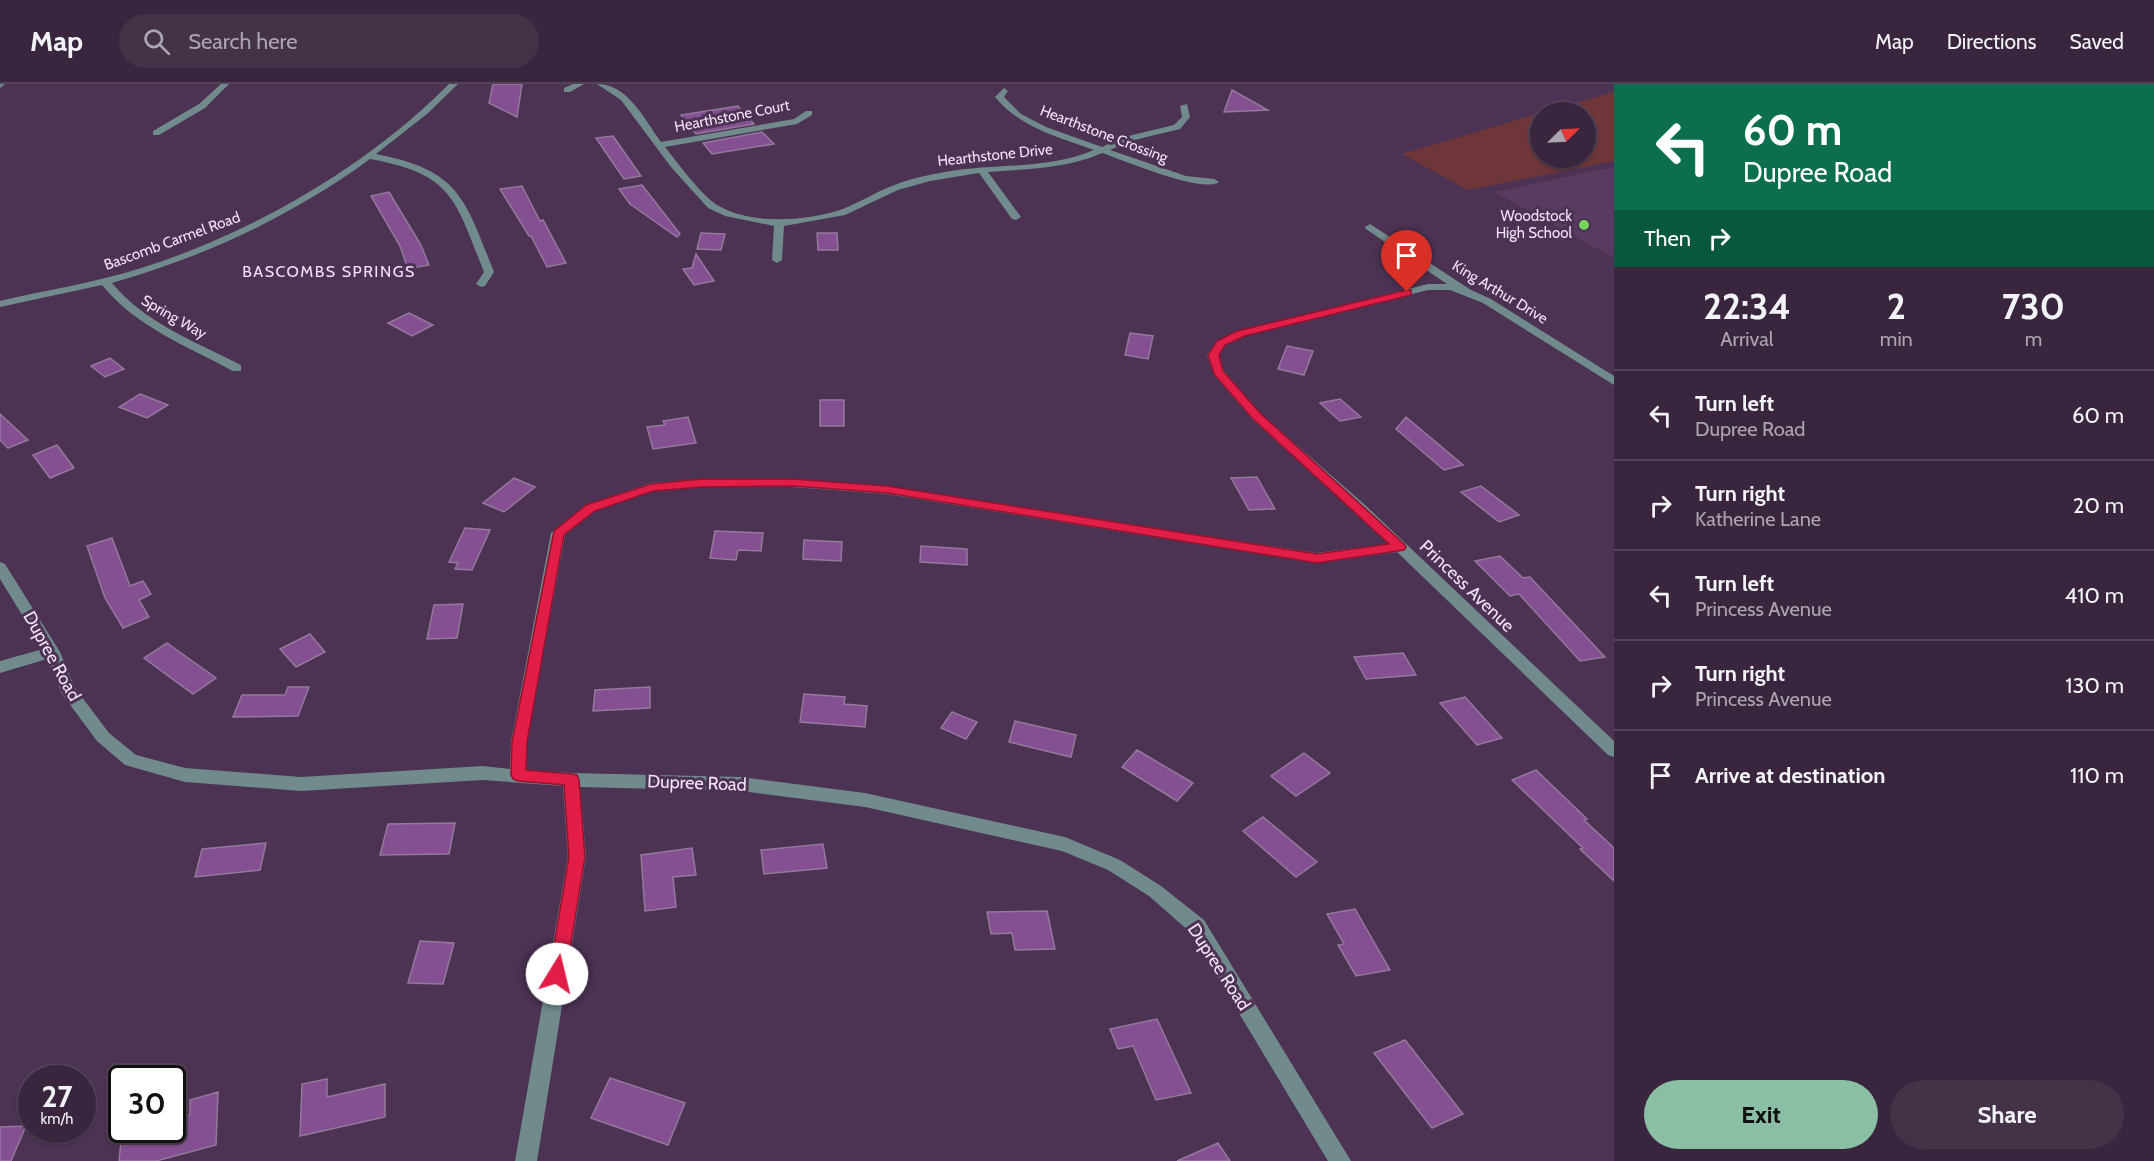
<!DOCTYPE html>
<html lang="en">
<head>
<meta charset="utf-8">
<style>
	:root { --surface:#39263e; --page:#443249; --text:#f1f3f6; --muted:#aba5b0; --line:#534358; --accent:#8abfa5 }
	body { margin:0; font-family:Cabin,sans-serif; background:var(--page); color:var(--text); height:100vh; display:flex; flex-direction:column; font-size:22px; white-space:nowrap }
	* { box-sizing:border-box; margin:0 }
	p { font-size:20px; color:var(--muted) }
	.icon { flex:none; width:33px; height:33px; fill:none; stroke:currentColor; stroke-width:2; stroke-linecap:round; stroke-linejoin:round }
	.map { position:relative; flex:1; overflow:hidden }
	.drawer { display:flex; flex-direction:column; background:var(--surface); width:540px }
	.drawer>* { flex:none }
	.top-card { background:#0b6e4f; color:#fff; overflow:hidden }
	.needle { width:39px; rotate:66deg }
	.tools { position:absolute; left:1530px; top:18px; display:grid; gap:12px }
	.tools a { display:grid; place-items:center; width:66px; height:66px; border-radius:50%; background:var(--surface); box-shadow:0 2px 4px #0004,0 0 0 2px var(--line); font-size:30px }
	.speed { position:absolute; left:18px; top:981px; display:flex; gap:12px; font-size:30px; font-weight:700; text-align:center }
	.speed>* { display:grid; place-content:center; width:78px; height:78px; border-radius:50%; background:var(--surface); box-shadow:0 2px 4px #0004,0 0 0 2px var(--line); line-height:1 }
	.speed small { font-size:15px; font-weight:400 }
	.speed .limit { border:3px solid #111; border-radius:9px; background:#fff; color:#111 }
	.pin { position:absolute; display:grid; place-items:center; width:51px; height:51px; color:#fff; margin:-62px -26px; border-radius:50% 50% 50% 0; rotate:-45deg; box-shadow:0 0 6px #0007 }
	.pin .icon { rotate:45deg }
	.me { position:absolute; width:66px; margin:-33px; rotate:9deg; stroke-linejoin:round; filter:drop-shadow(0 0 4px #0008) }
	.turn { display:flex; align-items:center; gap:21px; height:126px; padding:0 30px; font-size:27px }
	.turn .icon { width:78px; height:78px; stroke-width:2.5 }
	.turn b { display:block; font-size:42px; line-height:51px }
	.then { display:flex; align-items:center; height:57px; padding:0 30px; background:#0003; gap:12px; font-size:22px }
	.eta { display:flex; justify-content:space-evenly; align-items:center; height:102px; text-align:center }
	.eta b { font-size:36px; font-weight:800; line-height:42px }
	.primary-button { display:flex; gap:12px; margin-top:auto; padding:12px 30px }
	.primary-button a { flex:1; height:69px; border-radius:36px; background:var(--accent); color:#111; font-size:24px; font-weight:800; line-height:69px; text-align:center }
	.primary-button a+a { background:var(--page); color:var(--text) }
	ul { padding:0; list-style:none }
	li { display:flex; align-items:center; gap:18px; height:90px; padding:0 30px; border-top:2px solid var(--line) }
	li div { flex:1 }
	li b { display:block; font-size:22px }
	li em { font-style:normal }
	header { display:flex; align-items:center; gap:36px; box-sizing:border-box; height:84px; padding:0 30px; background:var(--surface); border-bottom:2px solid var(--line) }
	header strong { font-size:28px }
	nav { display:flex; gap:33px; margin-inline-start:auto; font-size:21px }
	.search { width:420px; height:54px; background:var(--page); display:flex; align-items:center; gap:15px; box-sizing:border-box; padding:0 21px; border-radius:33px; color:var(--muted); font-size:22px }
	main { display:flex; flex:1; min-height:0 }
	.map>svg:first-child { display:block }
	.built { fill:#593a61 }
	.green { fill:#6e3638 }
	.building { fill:#845091; stroke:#95789d; stroke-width:1.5 }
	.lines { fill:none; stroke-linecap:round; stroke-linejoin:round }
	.minor { fill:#718a8b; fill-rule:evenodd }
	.route { fill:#e11d48; stroke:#92132f; stroke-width:1.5 }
	.poi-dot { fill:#75d25b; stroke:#4c3253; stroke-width:2 }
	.labels { text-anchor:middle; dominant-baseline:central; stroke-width:6; stroke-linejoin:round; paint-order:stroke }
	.far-street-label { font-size:15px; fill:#f2e2f6; stroke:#4c3253 }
	.far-poi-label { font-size:15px; fill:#f2e2f6; stroke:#4c3253; text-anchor:end }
	.far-neighbourhood-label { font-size:16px; letter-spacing:1.5px; fill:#f2e2f6; stroke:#4c3253 }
	.street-label { font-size:18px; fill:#f2e2f6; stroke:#4c3253 }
</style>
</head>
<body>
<header>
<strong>Map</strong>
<div class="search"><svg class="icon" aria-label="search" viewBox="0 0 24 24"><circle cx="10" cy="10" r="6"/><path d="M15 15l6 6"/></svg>Search here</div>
<nav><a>Map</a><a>Directions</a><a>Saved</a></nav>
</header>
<main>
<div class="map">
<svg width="1614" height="1077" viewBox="0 0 1614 1077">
	<rect width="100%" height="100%" fill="#4c3253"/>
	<path class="built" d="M 1614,83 L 1614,174 L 1494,108 Z"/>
	<path class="green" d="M 1614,8 L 1614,77 L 1468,106 L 1402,70 L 1540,29 L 1540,74 L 1586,74 L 1586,28 L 1544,28 Z"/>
	<path class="building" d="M 493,0 L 522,0 L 517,33 L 489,19 Z
		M 1232,6 L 1268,26 L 1224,28 Z
		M 738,22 L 754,40 L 696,50 L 681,31 Z
		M 762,48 L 774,60 L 712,70 L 703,59 Z
		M 613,52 L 641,92 L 624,95 L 596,54 Z
		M 642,101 L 680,150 L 677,153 L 630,120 L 619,105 Z
		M 522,102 L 540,137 L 543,136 L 566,179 L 547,183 L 531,152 L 529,152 L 500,105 Z
		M 389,108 L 421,161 L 429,181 L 408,185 L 400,162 L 371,112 Z
		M 701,149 L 725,150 L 721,166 L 697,165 Z
		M 817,149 L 837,149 L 838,166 L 818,166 Z
		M 696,170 L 714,197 L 694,201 L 683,185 L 692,184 Z
		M 409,229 L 433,241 L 412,252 L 388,239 Z
		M 1130,249 L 1153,252 L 1148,275 L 1125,271 Z
		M 1287,262 L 1313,267 L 1304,291 L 1278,285 Z
		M 110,274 L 124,285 L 105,293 L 91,282 Z
		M 140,310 L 168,321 L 147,334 L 119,323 Z
		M 1340,315 L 1361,333 L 1340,337 L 1320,319 Z
		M 820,316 L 844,316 L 844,342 L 820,342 Z
		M 0,330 L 28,356 L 8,364 L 0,356 Z
		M 688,333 L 696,359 L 653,365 L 647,343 L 665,341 L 663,337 Z
		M 1406,333 L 1463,381 L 1444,386 L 1396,345 Z
		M 57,361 L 74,384 L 50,394 L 33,371 Z
		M 1257,393 L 1275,425 L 1249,426 L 1231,394 Z
		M 514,394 L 535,403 L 504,428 L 483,419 Z
		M 1481,402 L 1519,431 L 1499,438 L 1461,408 Z
		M 465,444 L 490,446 L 472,486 L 455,485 L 458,479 L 449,478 Z
		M 715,447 L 763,449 L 761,467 L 738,466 L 736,476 L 710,474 Z
		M 112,454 L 130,502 L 143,497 L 151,510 L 139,516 L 149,533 L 123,544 L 105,514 L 87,462 Z
		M 804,456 L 842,458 L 841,477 L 803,475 Z
		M 921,462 L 967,465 L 967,481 L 920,478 Z
		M 1500,472 L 1523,494 L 1530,493 L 1605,573 L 1580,577 L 1519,510 L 1510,512 L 1475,477 Z
		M 463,520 L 457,554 L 427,555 L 434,521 Z
		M 310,550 L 325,568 L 296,583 L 280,565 Z
		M 167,559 L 216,594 L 193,610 L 144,574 Z
		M 1403,569 L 1416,591 L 1366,595 L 1354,573 Z
		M 288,603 L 309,603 L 298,632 L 233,633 L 242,611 L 285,611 Z
		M 650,603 L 650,624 L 593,627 L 595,606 Z
		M 804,610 L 845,613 L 844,620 L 867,622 L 865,643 L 800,638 Z
		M 1465,613 L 1502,654 L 1477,661 L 1440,619 Z
		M 952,628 L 977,638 L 966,655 L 941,644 Z
		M 1015,637 L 1076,651 L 1071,673 L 1009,658 Z
		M 1137,666 L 1193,699 L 1177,717 L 1122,683 Z
		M 1304,669 L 1330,689 L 1296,712 L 1271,692 Z
		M 1536,686 L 1587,735 L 1584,736 L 1614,764 L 1614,797 L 1580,765 L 1583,764 L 1512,696 Z
		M 1263,733 L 1317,778 L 1296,793 L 1243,747 Z
		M 455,739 L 449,770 L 380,771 L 388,740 Z
		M 266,759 L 260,786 L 195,793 L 202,765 Z
		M 823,760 L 827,784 L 764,790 L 761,766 Z
		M 692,764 L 696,791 L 673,793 L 676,823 L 645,827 L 641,771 Z
		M 1355,825 L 1390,886 L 1356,892 L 1338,861 L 1344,860 L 1327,830 Z
		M 1047,827 L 1055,865 L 1015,866 L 1012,849 L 991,850 L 987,828 Z
		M 420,857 L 454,859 L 443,900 L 408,899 Z
		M 1157,935 L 1191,1009 L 1156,1016 L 1133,962 L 1118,965 L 1110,945 Z
		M 1405,956 L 1463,1030 L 1432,1044 L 1374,969 Z
		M 610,994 L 685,1019 L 668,1061 L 591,1034 Z
		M 327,995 L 327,1013 L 385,1000 L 385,1033 L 300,1052 L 302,1000 Z
		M 218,1008 L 216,1061 L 156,1077 L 119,1077 L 122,1049 L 136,1046 L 172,1046 L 172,1036 L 190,1031 L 190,1016 Z
		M 26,1042 L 11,1077 L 0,1077 L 0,1043 Z
		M 1218,1059 L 1230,1077 L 1177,1077 Z"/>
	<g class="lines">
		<path class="minor" d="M 0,0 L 5,0 L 0,4 Z
			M 221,0 L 229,0 L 205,24 L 159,51 L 153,51 L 153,47 L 199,20 Z
			M 449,0 L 458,0 L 427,30 L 376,70 C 460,86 465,115 494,188 L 485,202 L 481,203 L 476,200 L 484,188 C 455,115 453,90 370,75 C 292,132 204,173 112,199 C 145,239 196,258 241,281 L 241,287 L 233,287 C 187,262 136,243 102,201 L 0,223 L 0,217 C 46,206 93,199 138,185 C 249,151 367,83 449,0 Z
			M 573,0 L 584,0 L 570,8 L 564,8 L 564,4 Z
			M 597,0 C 628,0 644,35 661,58 L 794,35 L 806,27 L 812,27 L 812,31 L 797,40 L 665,63 C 677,78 701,111 717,121 C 750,141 802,137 837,127 C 856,121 873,109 892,102 C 909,95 927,91 945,88 C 993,79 1048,86 1094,66 C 1057,53 1021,44 995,13 L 1004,4 L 1008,7 L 1004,13 L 1021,30 L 1046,43 L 1102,63 L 1124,53 L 1174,41 L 1182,33 L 1180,22 L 1187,20 L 1190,33 L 1180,45 L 1130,57 L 1110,66 L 1186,92 L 1214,95 L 1219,98 C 1203,110 1123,76 1102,69 C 1066,85 1026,85 988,88 L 1021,133 L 1016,136 L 1012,135 L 979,89 L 930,97 L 898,106 L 845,131 L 784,142 L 782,176 L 777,179 L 772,176 L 774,142 L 725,132 L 708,124 L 671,83 L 621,16 Z
			M 1370,140 L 1471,206 L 1491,215 L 1614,292 L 1614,301 L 1483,219 L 1450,206 L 1428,206 L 1245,252 L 1225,261 L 1219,271 L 1224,287 L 1260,329 L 1365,421 L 1614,657 L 1614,673 L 1608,671 L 1397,468 L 1316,479 L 887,410 L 792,403 L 702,403 L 653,407 L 595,427 L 565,451 L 527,658 L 527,686 L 571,689 L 741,693 L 865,709 L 1065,753 L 1120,776 L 1161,802 L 1204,836 L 1351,1077 L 1328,1077 L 1190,848 L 1149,812 L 1108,786 L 1062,767 L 865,723 L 741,707 L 580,703 L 586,773 L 537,1077 L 515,1077 L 568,773 L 563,702 L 483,696 L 301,707 L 185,698 L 125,681 L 97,657 L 62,610 L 47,575 L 0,589 L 0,577 L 43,565 L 0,495 L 0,478 L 5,480 L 60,568 L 75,604 L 109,649 L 136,671 L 185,684 L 301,693 L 483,682 L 510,685 L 511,658 L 551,449 L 585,421 L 651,399 L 702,395 L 792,395 L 887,402 L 1316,469 L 1389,460 L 1252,335 L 1214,291 L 1207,271 L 1217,257 L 1237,248 L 1428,200 L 1447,200 L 1366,145 L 1365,143 Z"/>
	</g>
	<path class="route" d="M 1407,206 L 1411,206 L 1411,211 L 1245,252 L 1225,261 L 1219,271 L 1223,287 L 1260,329 L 1404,460 L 1406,463 L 1404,466 L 1317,479 L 887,409 L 792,402 L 702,403 L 653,407 L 595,427 L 564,451 L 527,658 L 526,686 L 572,690 L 577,691 L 579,696 L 585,773 L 566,890 L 564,895 L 557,898 L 551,895 L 549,890 L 569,773 L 564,701 L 518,697 L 513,695 L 511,691 L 512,658 L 554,447 L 586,421 L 651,400 L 702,395 L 792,395 L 887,402 L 1317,470 L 1389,460 L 1252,334 L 1214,290 L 1208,271 L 1217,257 L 1237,247 Z"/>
	<circle class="poi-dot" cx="1584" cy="141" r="6"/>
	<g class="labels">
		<g class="far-street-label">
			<text transform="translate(732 32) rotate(-11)">Hearthstone Court</text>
			<text transform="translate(1104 50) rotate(21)">Hearthstone Crossing</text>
			<text transform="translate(995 71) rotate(-6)">Hearthstone Drive</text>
			<text transform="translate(172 157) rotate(-20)">Bascomb Carmel Road</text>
			<text transform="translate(1500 208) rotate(31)">King Arthur Drive</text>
			<text transform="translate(174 233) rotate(30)">Spring Way</text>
		</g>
		<g class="far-poi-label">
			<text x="1572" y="132">Woodstock<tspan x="1572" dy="17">High School</tspan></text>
		</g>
		<g class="far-neighbourhood-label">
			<text x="329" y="187">BASCOMBS SPRINGS</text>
		</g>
		<g class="street-label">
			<text transform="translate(1467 502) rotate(44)">Princess Avenue</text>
			<text transform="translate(52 572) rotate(61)">Dupree Road</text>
			<text transform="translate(697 699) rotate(2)">Dupree Road</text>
			<text transform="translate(1219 883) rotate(57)">Dupree Road</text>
		</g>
	</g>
</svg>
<div class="tools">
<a><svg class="needle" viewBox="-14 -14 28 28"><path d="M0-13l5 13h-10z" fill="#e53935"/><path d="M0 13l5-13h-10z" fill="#aba5b0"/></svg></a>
</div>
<div class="speed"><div>27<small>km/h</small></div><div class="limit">30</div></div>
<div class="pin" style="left:1407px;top:208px;background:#d93025"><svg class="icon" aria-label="arrive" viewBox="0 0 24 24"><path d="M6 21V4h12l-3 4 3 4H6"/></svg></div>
<svg class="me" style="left:557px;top:890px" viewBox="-20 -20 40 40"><circle r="19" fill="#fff"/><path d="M0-13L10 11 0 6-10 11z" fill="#e11d48"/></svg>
</div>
<section class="drawer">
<div class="top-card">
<div class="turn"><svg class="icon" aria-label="left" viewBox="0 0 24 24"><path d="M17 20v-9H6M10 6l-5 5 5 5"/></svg><div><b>60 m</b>Dupree Road</div></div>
<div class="then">Then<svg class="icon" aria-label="right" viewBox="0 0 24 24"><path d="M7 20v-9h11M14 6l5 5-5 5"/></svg></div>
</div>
<div class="eta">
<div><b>22:34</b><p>Arrival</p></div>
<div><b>2</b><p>min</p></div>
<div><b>730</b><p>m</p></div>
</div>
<ul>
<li><svg class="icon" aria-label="left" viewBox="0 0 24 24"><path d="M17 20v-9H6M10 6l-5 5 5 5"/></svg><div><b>Turn left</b><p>Dupree Road</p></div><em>60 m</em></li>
<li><svg class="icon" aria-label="right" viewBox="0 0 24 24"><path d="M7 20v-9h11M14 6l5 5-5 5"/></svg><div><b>Turn right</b><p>Katherine Lane</p></div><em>20 m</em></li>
<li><svg class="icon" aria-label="left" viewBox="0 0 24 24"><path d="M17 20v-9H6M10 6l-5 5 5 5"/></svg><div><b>Turn left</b><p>Princess Avenue</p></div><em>410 m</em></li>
<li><svg class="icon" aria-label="right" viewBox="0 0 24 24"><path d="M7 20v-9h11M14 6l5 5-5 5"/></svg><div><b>Turn right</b><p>Princess Avenue</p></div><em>130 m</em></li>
<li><svg class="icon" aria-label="arrive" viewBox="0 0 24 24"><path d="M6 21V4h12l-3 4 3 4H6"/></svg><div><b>Arrive at destination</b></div><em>110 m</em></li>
</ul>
<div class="primary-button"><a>Exit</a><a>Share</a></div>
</section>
</main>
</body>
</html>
